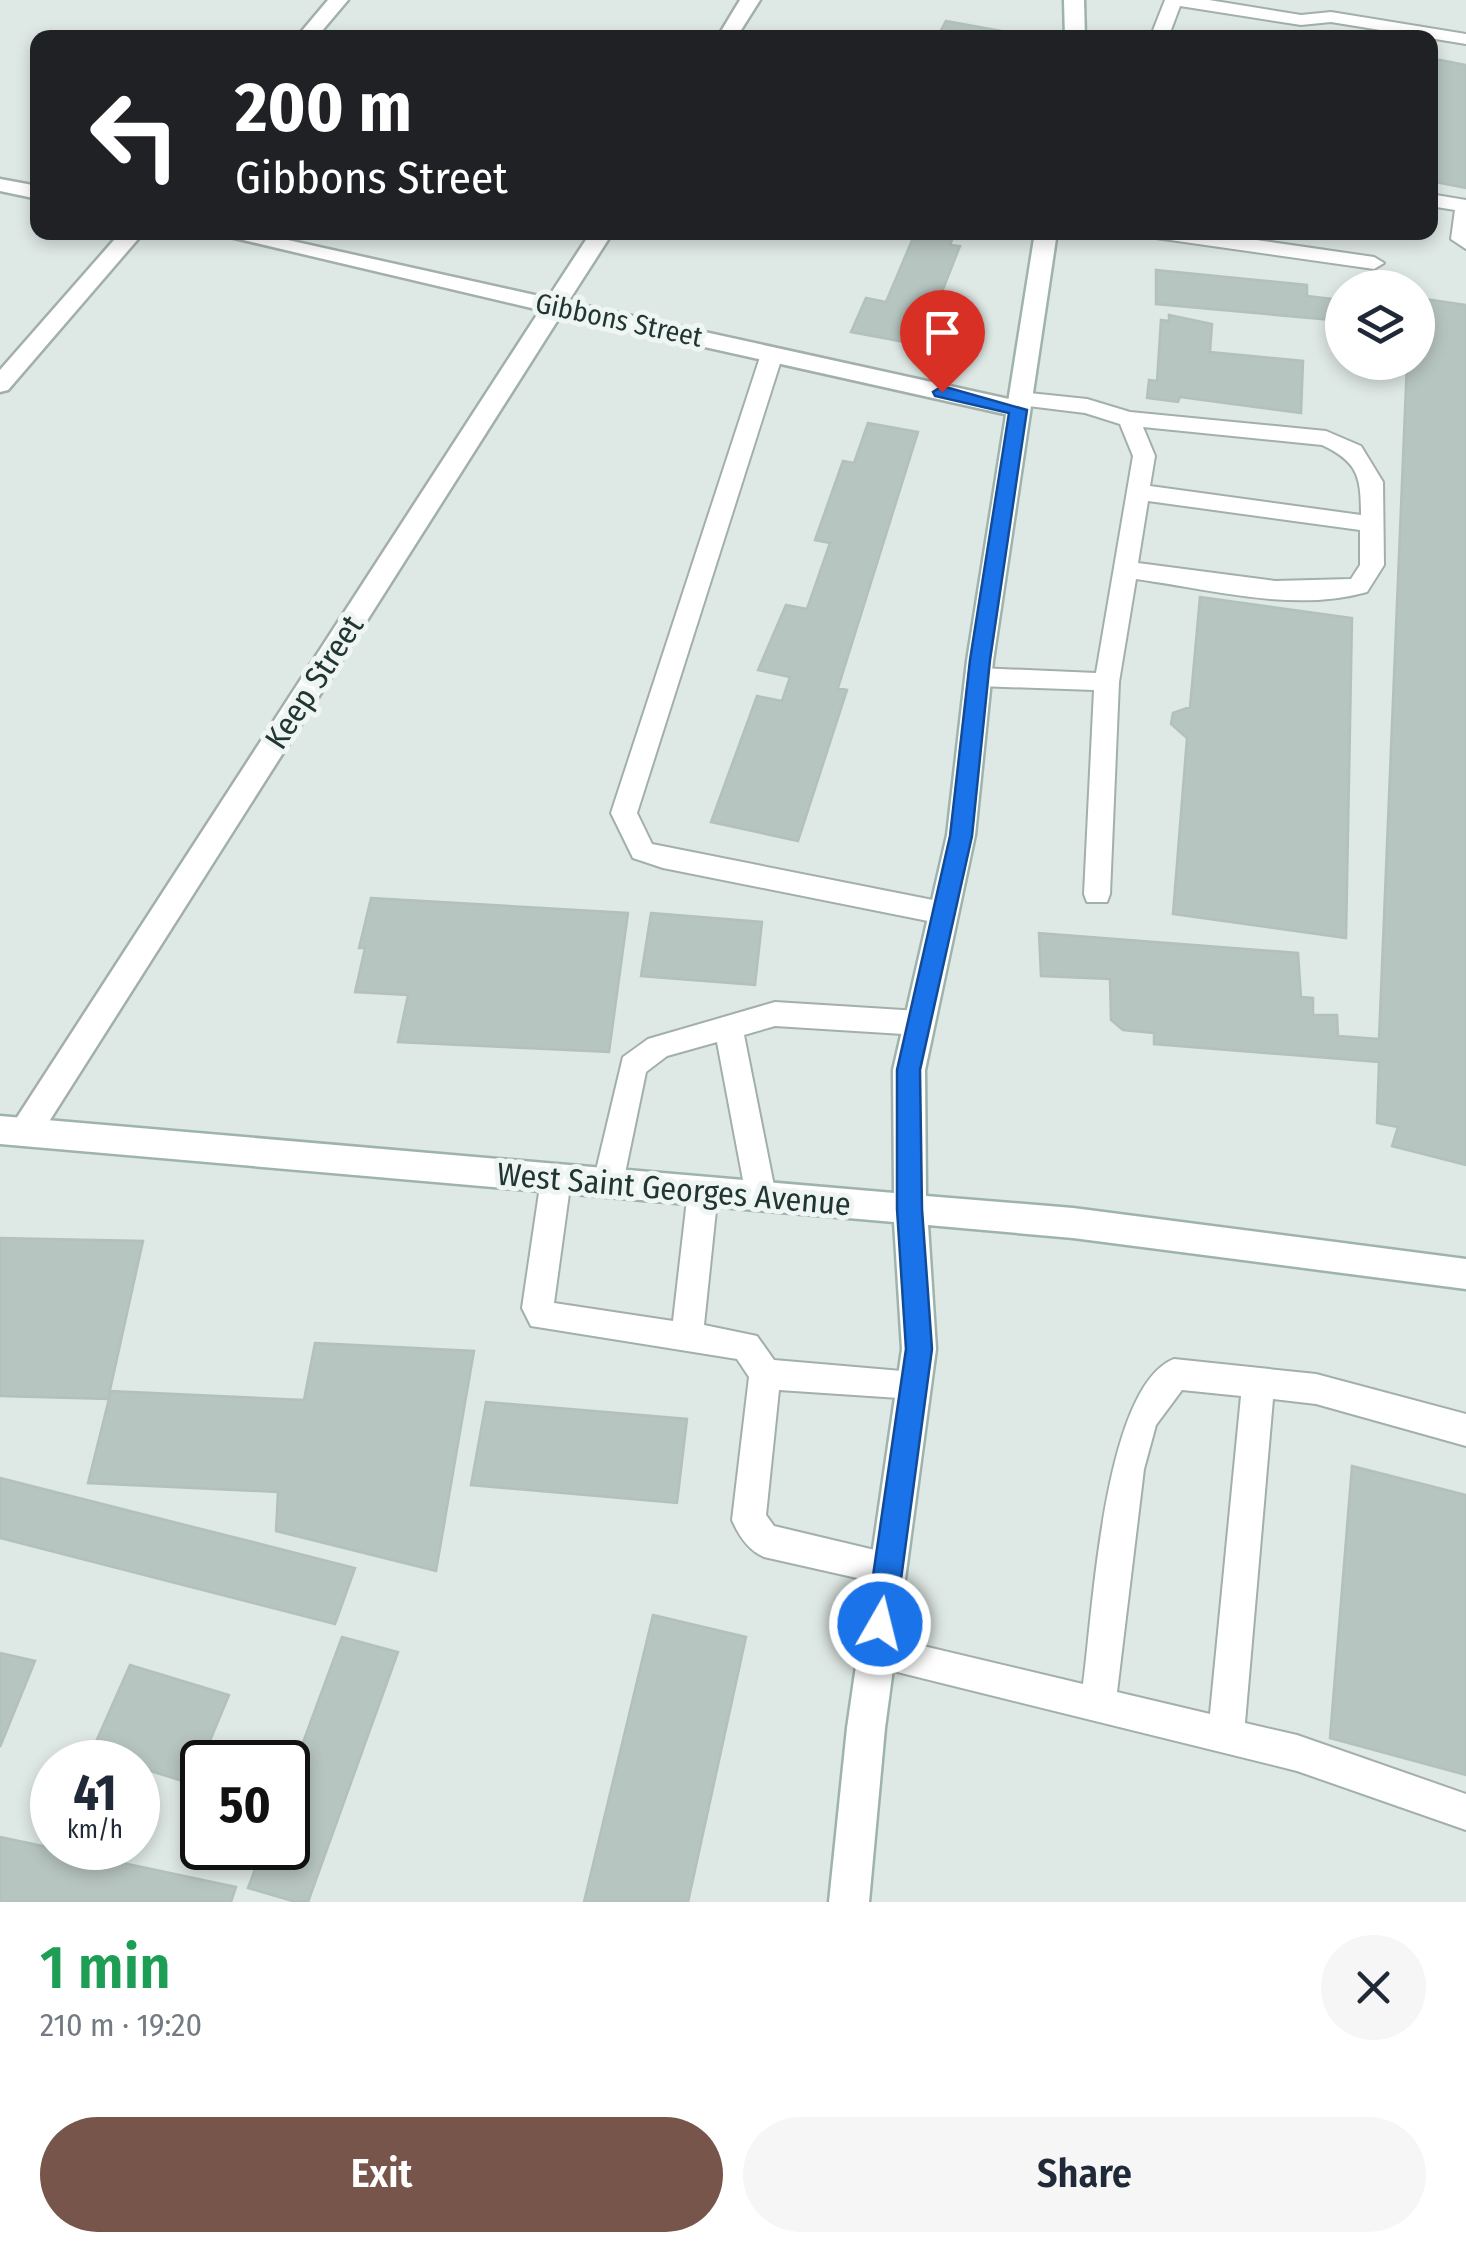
<!DOCTYPE html>
<html lang="en">
<head>
<meta charset="utf-8">
<style>
	:root { --surface:#fff; --page:#f6f6f7; --text:#1f2937; --muted:#747a83; --accent:#77554a }
	body { margin:0; font-family:"Fira Sans Condensed",sans-serif; background:var(--page); color:var(--text); height:100vh; display:flex; flex-direction:column; font-size:38px; white-space:nowrap }
	* { box-sizing:border-box; margin:0 }
	p { font-size:32px; color:var(--muted) }
	.icon { flex:none; width:55px; height:55px; fill:none; stroke:currentColor; stroke-width:2; stroke-linecap:round; stroke-linejoin:round }
	.map { position:relative; height:1902px; overflow:hidden }
	.side { display:flex; flex-direction:column; background:var(--surface); flex:1 }
	.side>* { flex:none }
	.banner { position:absolute; left:30px; top:30px; width:1408px; height:210px; border-radius:20px; box-shadow:0 5px 15px #0003; background:#202124; color:#fff; overflow:hidden }
	.fabs { position:absolute; left:1325px; top:270px; display:grid; gap:20px }
	.fabs a { display:grid; place-items:center; width:110px; height:110px; border-radius:50%; background:var(--surface); box-shadow:0 5px 15px #0003; font-size:50px }
	.speed { position:absolute; left:30px; top:1740px; display:flex; gap:20px; font-size:50px; font-weight:700; text-align:center }
	.speed>* { display:grid; place-content:center; width:130px; height:130px; border-radius:50%; background:var(--surface); box-shadow:0 5px 15px #0003; line-height:1 }
	.speed small { font-size:25px; font-weight:400 }
	.speed .limit { border:5px solid #111; border-radius:15px; background:#fff; color:#111 }
	.pin { position:absolute; display:grid; place-items:center; width:85px; height:85px; color:#fff; margin:-102px -42px; border-radius:50% 50% 50% 0; rotate:-45deg; box-shadow:0 0 10px #0007 }
	.pin .icon { rotate:45deg }
	.me { position:absolute; width:110px; margin:-55px; rotate:8deg; stroke-linejoin:round; filter:drop-shadow(0 0 8px #0008) }
	.turn { display:flex; align-items:center; gap:35px; height:210px; padding:0 40px; font-size:45px }
	.turn .icon { width:130px; height:130px; stroke-width:2.5 }
	.turn b { display:block; font-size:70px; line-height:85px }
	.round { display:grid; place-items:center; flex:none; width:105px; height:105px; border-radius:52px; background:var(--page) }
	.overview { display:flex; align-items:center; justify-content:space-between; height:170px; padding:0 40px }
	h1 { font-size:60px; font-weight:600; line-height:75px; color:#1e9e55 }
	.button { display:flex; gap:20px; margin-top:auto; padding:20px 40px }
	.button a { flex:1; height:115px; border-radius:60px; background:var(--accent); color:#fff; font-size:40px; font-weight:600; line-height:115px; text-align:center }
	.button a+a { background:var(--page); color:var(--text) }
	.map>svg:first-child { display:block }
	.building { fill:#b7c5c1; stroke:#b2c1bc; stroke-width:2.5 }
	.lines { fill:none; stroke-linecap:round; stroke-linejoin:round }
	.service-casing { stroke:#a2afab; stroke-width:4 }
	.minor-casing { stroke:#a2afab; stroke-width:5 }
	.secondary-casing { stroke:#9fb3ad; stroke-width:5 }
	.service { fill:#fff; fill-rule:evenodd }
	.minor { fill:#fff; fill-rule:evenodd }
	.secondary { fill:#fff; fill-rule:evenodd }
	.route { fill:#1a73e8; stroke:#114b97; stroke-width:2.5 }
	.labels { text-anchor:middle; dominant-baseline:central; stroke-width:10; stroke-linejoin:round; paint-order:stroke }
	.far-street-label { font-size:28px; fill:#213632; stroke:#eef5f2 }
	.street-label { font-size:32px; fill:#213632; stroke:#eef5f2 }
</style>
</head>
<body>
<div class="map">
<svg width="1466" height="1902" viewBox="0 0 1466 1902">
	<rect width="100%" height="100%" fill="#dee8e4"/>
	<path class="building" d="M 946,21 L 1029,36 L 937,38 Z
		M 1430,58 L 1466,65 L 1466,188 L 1430,181 Z
		M 900,232 L 955,232 L 950,245 L 960,246 L 921,345 L 851,332 L 866,298 L 886,302 L 913,238 L 899,236 Z
		M 1156,270 L 1307,285 L 1307,296 L 1342,300 L 1342,321 L 1156,304 Z
		M 1418,298 L 1466,305 L 1466,1165 L 1392,1146 L 1398,1127 L 1377,1123 L 1379,1062 L 1154,1044 L 1154,1033 L 1123,1030 L 1111,1020 L 1110,979 L 1041,976 L 1039,933 L 1298,953 L 1301,997 L 1313,998 L 1313,1015 L 1337,1015 L 1338,1036 L 1379,1039 L 1407,362 L 1418,362 Z
		M 1169,315 L 1212,324 L 1210,352 L 1303,361 L 1301,413 L 1180,397 L 1178,402 L 1147,398 L 1149,380 L 1157,381 L 1161,320 L 1169,321 Z
		M 868,423 L 918,432 L 838,688 L 847,690 L 798,841 L 711,822 L 757,696 L 782,701 L 790,677 L 758,670 L 786,605 L 807,609 L 830,543 L 815,540 L 843,461 L 854,463 Z
		M 1200,597 L 1352,618 L 1346,938 L 1173,914 L 1187,738 L 1171,724 L 1173,713 L 1190,707 Z
		M 371,898 L 628,913 L 609,1052 L 398,1042 L 408,995 L 355,992 L 365,948 L 359,948 Z
		M 651,913 L 762,922 L 755,985 L 641,976 Z
		M 0,1238 L 143,1241 L 108,1399 L 0,1396 Z
		M 315,1343 L 474,1351 L 436,1571 L 276,1531 L 278,1492 L 88,1483 L 111,1391 L 304,1400 Z
		M 486,1402 L 687,1419 L 677,1503 L 471,1485 Z
		M 1352,1466 L 1466,1495 L 1466,1775 L 1330,1738 Z
		M 0,1478 L 355,1568 L 335,1624 L 0,1538 Z
		M 653,1615 L 746,1637 L 688,1902 L 584,1902 Z
		M 342,1637 L 398,1652 L 308,1902 L 296,1902 L 248,1888 L 263,1848 L 288,1848 L 288,1783 Z
		M 0,1653 L 35,1661 L 0,1747 Z
		M 130,1665 L 229,1695 L 192,1784 L 138,1767 L 138,1762 L 91,1753 Z
		M 0,1837 L 236,1887 L 231,1902 L 0,1902 Z"/>
	<g class="lines">
		<defs>
			<path id="service" d="M 1165,0 L 1209,0 L 1301,15 L 1331,12 L 1466,34 L 1466,44 L 1331,22 L 1301,25 L 1180,6 L 1168,38 L 1150,38 Z
				M 1430,194 L 1466,200 L 1466,249 L 1451,239 L 1455,210 L 1430,206 Z
				M 1146,232 L 1202,232 L 1374,257 L 1384,263 L 1374,269 L 1156,238 Z
				M 772,347 L 783,354 L 637,813 L 652,844 L 943,902 L 953,905 L 957,913 L 953,921 L 943,924 L 663,868 L 633,858 L 611,813 L 761,354 Z
				M 1020,392 L 1087,399 L 1130,412 L 1326,431 L 1361,446 L 1383,482 L 1384,565 L 1367,592 C 1293,613 1210,589 1136,579 L 1119,682 L 1110,894 L 1107,902 L 1087,902 L 1084,894 L 1094,690 L 978,686 L 966,677 L 978,668 L 1096,673 L 1133,456 L 1120,424 L 1085,413 L 1012,404 L 1012,394 ZM 1143,427 L 1322,445 C 1358,462 1361,476 1361,515 L 1150,486 L 1155,456 ZM 1148,501 L 1360,530 L 1360,565 L 1351,579 L 1275,581 L 1138,563 Z
				M 775,1002 L 919,1011 L 929,1015 L 933,1023 L 929,1031 L 919,1035 L 775,1026 L 744,1035 L 776,1196 L 772,1205 L 761,1209 L 750,1205 L 746,1196 L 717,1042 L 667,1056 L 646,1072 L 623,1183 L 619,1192 L 608,1196 L 597,1192 L 593,1183 L 623,1057 L 648,1039 Z
				M 556,1166 L 567,1170 L 571,1179 L 554,1303 L 673,1321 L 688,1191 L 692,1182 L 703,1178 L 714,1182 L 718,1191 L 704,1325 L 757,1336 L 774,1360 L 925,1373 L 930,1384 L 925,1395 L 914,1399 L 779,1390 L 766,1515 L 774,1526 L 900,1556 L 905,1568 L 900,1580 L 888,1585 L 764,1557 C 748,1550 739,1536 732,1520 L 749,1377 L 737,1359 L 531,1326 L 522,1308 L 541,1179 L 545,1170 Z
				M 1174,1359 L 1316,1374 L 1466,1414 L 1466,1446 L 1316,1404 L 1273,1399 L 1245,1723 L 1297,1735 L 1466,1794 L 1466,1830 L 1297,1771 L 865,1664 L 860,1652 L 865,1640 L 877,1635 L 1083,1684 C 1093,1614 1103,1387 1174,1359 ZM 1182,1390 L 1241,1396 L 1210,1714 L 1117,1692 L 1144,1469 L 1156,1425 Z"/>
			<path id="minor" d="M 328,0 L 348,0 L 316,38 L 296,38 Z
				M 740,0 L 760,0 L 736,38 L 717,38 Z
				M 0,179 L 38,186 L 38,199 L 0,191 Z
				M 121,232 L 144,232 L 8,390 L 0,392 L 0,370 Z
				M 209,232 L 252,232 L 548,298 L 591,232 L 613,232 L 568,302 L 1018,401 L 1030,409 L 1018,417 L 561,315 L 36,1142 L 25,1146 L 14,1142 L 9,1132 L 14,1122 L 540,310 Z"/>
			<path id="secondary" d="M 1064,0 L 1084,0 L 1085,38 L 1065,38 Z
				M 1035,232 L 1057,232 L 993,661 L 975,835 L 925,1070 L 926,1196 L 1073,1208 L 1466,1259 L 1466,1289 L 1073,1238 L 928,1225 L 936,1349 L 885,1728 L 869,1902 L 829,1902 L 847,1728 L 902,1349 L 894,1222 L 0,1144 L 0,1116 L 894,1193 L 893,1070 L 947,835 L 967,661 Z"/>
		</defs>
		<use href="#service" class="service-casing"/>
		<use href="#minor" class="minor-casing"/>
		<use href="#secondary" class="secondary-casing"/>
		<use href="#service" class="service"/>
		<use href="#minor" class="minor"/>
		<use href="#secondary" class="secondary"/>
	</g>
	<path class="route" d="M 942,386 L 1027,410 L 990,660 L 972,836 L 920,1070 L 922,1209 L 932,1349 L 895,1624 L 890,1635 L 880,1639 L 870,1635 L 866,1624 L 906,1349 L 897,1209 L 897,1070 L 950,836 L 970,660 L 1009,413 L 935,396 L 933,392 Z"/>
	<g class="labels">
		<g class="far-street-label">
			<text transform="translate(619 320) rotate(12)">Gibbons Street</text>
		</g>
		<g class="street-label">
			<text transform="translate(314 682) rotate(-57)">Keep Street</text>
			<text transform="translate(674 1189) rotate(5)">West Saint Georges Avenue</text>
		</g>
	</g>
</svg>
<div class="fabs">
<a><svg class="icon" aria-label="layers" viewBox="0 0 24 24"><path d="M12 4l9 5-9 5-9-5zM3 14l9 5 9-5"/></svg></a>
</div>
<div class="speed"><div>41<small>km/h</small></div><div class="limit">50</div></div>
<div class="pin" style="left:942px;top:392px;background:#d93025"><svg class="icon" aria-label="arrive" viewBox="0 0 24 24"><path d="M6 21V4h12l-3 4 3 4H6"/></svg></div>
<svg class="me" style="left:880px;top:1624px" viewBox="-20 -20 40 40"><circle r="17" fill="#1a73e8" stroke="#fff" stroke-width="3"/><path d="M0-11L8 9 0 5-8 9z" fill="#fff"/></svg>
<div class="banner">
<div class="turn"><svg class="icon" aria-label="left" viewBox="0 0 24 24"><path d="M17 20v-9H6M10 6l-5 5 5 5"/></svg><div><b>200 m</b>Gibbons Street</div></div>
</div>
</div>
<section class="side">
<div class="overview"><div><h1>1 min</h1><p>210 m · 19:20</p></div><a class="round"><svg class="icon" aria-label="close" viewBox="0 0 24 24"><path d="M6 6l12 12M18 6L6 18"/></svg></a></div>
<div class="button"><a>Exit</a><a>Share</a></div>
</section>
</body>
</html>
